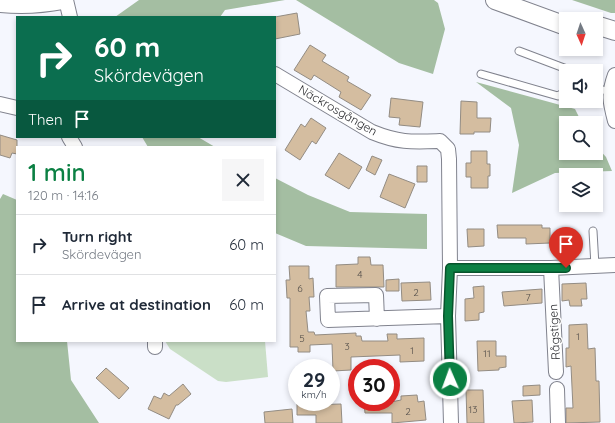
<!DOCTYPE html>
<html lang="en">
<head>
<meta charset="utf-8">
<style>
	:root { --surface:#fff; --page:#f6f6f7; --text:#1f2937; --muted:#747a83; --line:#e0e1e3; --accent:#0b8043 }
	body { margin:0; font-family:Quicksand,sans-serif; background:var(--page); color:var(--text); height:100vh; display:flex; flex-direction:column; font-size:15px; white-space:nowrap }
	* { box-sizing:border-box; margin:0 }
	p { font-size:13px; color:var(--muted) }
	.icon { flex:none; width:22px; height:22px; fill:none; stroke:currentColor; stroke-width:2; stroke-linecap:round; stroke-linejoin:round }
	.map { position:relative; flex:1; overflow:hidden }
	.panel { position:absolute; left:16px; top:146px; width:260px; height:196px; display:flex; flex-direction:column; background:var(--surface); border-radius:0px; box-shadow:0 2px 6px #0003 }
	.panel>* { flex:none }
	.guide { position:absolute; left:16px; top:16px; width:260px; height:122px; border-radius:0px; box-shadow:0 2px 6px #0003; background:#0b6e4f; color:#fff; overflow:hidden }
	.needle { width:26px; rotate:177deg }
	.fabs { position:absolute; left:559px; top:12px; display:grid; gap:8px }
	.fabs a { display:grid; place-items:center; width:44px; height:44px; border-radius:0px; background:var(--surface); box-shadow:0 2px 6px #0003; font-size:20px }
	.speed { position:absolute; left:288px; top:359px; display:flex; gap:8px; font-size:20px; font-weight:700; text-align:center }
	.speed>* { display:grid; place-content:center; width:52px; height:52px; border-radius:50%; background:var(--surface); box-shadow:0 2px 6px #0003; line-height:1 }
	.speed small { font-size:10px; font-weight:400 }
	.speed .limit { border:6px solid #d22; background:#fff; color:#111 }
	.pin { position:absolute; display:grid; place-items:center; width:34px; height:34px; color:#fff; margin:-41px -17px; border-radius:50% 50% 50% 0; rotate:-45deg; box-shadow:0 0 4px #0007 }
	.pin .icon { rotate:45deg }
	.me { position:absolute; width:44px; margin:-22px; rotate:358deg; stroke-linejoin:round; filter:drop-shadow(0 0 3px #0008) }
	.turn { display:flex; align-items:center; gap:14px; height:84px; padding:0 12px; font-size:18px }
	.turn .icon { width:52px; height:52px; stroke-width:2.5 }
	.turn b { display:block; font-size:28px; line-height:34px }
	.then { display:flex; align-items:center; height:38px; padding:0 12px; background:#0003; gap:8px; font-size:15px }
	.round { display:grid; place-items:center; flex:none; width:42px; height:42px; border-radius:0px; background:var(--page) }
	.summary { display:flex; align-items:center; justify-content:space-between; height:68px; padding:0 12px }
	h1 { font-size:24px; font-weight:600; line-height:30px; color:var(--accent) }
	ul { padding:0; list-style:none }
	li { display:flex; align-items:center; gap:12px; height:60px; padding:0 12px; border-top:1px solid var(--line) }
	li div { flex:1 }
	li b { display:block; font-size:15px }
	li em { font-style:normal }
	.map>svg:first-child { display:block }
	.green { fill:#cadfc7 }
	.forest { fill:#a4bea2 }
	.building { fill:#d4bda0; stroke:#938c83 }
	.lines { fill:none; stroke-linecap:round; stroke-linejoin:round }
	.service-casing { stroke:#81838e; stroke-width:9 }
	.minor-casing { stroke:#81838e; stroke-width:16 }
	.tertiary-casing { stroke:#81838e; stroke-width:20 }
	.service { stroke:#fff; stroke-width:7 }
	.minor { stroke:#fff; stroke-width:14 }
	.tertiary { stroke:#fff; stroke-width:18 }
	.route-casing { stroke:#07532c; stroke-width:10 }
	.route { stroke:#0b8043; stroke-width:7 }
	.labels { text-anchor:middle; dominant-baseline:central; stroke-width:3; stroke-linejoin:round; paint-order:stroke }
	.number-label { font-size:10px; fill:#544f4a }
	.street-label { font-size:12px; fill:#292a2e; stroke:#fff }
</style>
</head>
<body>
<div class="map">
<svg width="615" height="423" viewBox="0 0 615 423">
	<rect width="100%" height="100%" fill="#f5f7fe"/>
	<path class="green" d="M 165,341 L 265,341 L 268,377 L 226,382 L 218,381 L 170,349 Z"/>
	<path class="forest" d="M 139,0 L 285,0 L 225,10 L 220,17 L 115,17 Z
		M 296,0 L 434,0 L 438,3 L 445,29 L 433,74 L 399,63 Z
		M 572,0 L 615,0 L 615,13 L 611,13 Z
		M 476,82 L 575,109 L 582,123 L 566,123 L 566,153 L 596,153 L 596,146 L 606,157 L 612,171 L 555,173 L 512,193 L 519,145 L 511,108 Z
		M 142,137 L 198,137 L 215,147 L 148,147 Z
		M 275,178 L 308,195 L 350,212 L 427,214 L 427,249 L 306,246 L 275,233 Z
		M 3,194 L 17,200 L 17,341 L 67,341 L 71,380 L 99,423 L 0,423 L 0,199 Z"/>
	<path class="building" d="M 297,13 L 300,34 L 275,39 L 275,17 Z
		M 310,45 L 326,55 L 322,61 L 349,77 L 347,81 L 371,95 L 361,110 L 339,97 L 341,92 L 314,75 L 311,80 L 294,70 Z
		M 391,98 L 423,102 L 420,127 L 399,125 L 400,118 L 389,117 Z
		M 461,101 L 477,102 L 477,118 L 491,118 L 490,132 L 474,132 L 474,134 L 460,134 Z
		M 311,118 L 326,128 L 316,144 L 312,141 L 300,160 L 285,150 L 301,124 L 305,127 Z
		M 0,135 L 17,140 L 17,154 L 12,153 L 10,158 L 0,155 Z
		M 471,151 L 487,151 L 487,164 L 490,164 L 490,176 L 488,176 L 488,188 L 471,188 L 471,177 L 466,177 L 466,163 L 471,163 Z
		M 339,153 L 362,167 L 349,189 L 325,175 Z
		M 372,156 L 382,160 L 375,175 L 366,170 Z
		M 417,166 L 427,166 L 427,182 L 417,182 Z
		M 389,174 L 415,184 L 405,208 L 380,197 Z
		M 497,225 L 542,225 L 542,228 L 550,228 L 550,243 L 526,244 L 526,238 L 498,238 Z
		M 467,229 L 484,229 L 484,246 L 468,247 Z
		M 358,257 L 370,257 L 371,265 L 383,265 L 384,287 L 336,287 L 336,265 L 358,264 Z
		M 289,266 L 309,266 L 309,279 L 313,278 L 314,297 L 309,297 L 310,311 L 306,311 L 308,332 L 314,332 L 315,335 L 356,333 L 356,336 L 361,336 L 362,341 L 388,341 L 387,334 L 397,334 L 397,339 L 424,338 L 424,361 L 400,362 L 400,355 L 351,357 L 351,370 L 333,371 L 332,344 L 310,345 L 310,352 L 298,352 L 298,347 L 290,347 L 290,298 L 287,298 L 286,280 L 290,280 Z
		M 399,279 L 399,291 L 386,291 L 386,280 Z
		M 430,282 L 431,300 L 402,301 L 401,283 Z
		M 586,283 L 587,299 L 581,299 L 582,306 L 570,306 L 569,300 L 562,301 L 562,284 Z
		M 484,286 L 484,312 L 479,313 L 479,320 L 465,321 L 465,299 L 474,298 L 473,287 Z
		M 542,289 L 542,303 L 504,306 L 502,292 Z
		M 587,324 L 588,349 L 595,348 L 596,381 L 599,381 L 600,422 L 566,423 L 566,408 L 573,408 L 571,366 L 566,367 L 566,348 L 569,348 L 569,325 Z
		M 477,341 L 496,341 L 496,356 L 506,356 L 506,367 L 499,368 L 499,370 L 478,371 Z
		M 106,368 L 129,388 L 119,399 L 96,378 Z
		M 183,384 L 191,394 L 178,405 L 176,405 L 169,419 L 148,409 L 154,396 L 161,399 L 164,393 L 169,396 Z
		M 540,385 L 540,395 L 523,396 L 523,386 Z
		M 466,390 L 483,390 L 484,423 L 467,423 Z
		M 417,395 L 418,402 L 424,401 L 426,420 L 392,423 L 392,413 L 365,413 L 364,402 L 391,402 L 401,400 L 401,396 Z
		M 532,400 L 533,422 L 514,423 L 512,401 Z
		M 297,402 L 307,402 L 307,405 L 341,404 L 342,423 L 316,423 L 316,415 L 297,415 Z
		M 292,409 L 293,423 L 265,423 L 264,412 Z"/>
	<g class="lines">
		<defs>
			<path id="service" d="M 519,51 L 572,71
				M 481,74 L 558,96 L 566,91
				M 596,88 L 610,92
				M 593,231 L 595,266"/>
			<path id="minor" d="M 66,0 L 70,17
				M 275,74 L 372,132 C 399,143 412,142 440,141 L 448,149 L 449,159 L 450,268
				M 615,75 C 608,94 610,102 615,121
				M 0,104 L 17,108
				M 69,137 L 75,147
				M 551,268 L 556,372
				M 377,319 L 376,295 L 327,296 L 328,320 L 448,316
				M 155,341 L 155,347
				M 557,389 L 558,423
				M 451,423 L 448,316 L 450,268 L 551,268 L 615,265"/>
			<path id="tertiary" d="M 495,0 L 566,26
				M 0,3 C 21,5 42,4 63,0
				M 596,25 L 615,31"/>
		</defs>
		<use href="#service" class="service-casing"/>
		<use href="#minor" class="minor-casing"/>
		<use href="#tertiary" class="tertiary-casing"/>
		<use href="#service" class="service"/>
		<use href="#minor" class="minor"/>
		<use href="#tertiary" class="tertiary"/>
	</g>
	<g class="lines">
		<defs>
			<path id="route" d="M 450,379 L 448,316 L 450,268 L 566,268"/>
		</defs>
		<use href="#route" class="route-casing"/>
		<use href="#route" class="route"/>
	</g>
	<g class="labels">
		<g class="number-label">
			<text x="360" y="274">4</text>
			<text x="300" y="288">6</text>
			<text x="416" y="292">2</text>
			<text x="528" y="297">7</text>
			<text x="578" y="336">1</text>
			<text x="302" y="338">5</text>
			<text x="347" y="346">3</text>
			<text x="412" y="350">1</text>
			<text x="487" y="353">11</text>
			<text x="473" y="409">13</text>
			<text x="408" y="411">2</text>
		</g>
		<g class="street-label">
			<text transform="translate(338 110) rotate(30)">Näckrosgången</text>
			<text transform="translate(554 332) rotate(-93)">Rågstigen</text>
		</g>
	</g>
</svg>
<div class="fabs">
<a><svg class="needle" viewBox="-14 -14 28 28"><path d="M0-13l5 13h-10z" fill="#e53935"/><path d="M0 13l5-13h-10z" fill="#747a83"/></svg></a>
<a><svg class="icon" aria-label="sound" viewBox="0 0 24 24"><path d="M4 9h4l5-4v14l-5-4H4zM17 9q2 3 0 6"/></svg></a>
<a><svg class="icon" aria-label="search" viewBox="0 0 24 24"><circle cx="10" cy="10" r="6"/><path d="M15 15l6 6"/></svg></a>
<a><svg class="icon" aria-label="layers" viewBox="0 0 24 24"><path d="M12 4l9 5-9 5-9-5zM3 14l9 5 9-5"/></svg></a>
</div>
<div class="speed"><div>29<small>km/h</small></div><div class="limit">30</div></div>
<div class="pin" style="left:566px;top:268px;background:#d93025"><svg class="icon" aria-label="arrive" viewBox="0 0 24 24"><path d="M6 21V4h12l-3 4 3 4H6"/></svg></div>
<svg class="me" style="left:450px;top:379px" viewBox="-20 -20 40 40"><circle r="17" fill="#0b8043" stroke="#fff" stroke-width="3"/><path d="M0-11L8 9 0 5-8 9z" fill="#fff"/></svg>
<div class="guide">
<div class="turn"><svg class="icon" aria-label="right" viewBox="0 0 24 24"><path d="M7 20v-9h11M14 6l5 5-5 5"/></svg><div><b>60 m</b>Skördevägen</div></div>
<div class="then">Then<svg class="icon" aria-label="arrive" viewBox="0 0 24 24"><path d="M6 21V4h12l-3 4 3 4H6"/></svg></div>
</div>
<section class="panel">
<div class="summary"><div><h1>1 min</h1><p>120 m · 14:16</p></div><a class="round"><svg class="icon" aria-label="close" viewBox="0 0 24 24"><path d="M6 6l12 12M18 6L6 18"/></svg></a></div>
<ul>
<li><svg class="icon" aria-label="right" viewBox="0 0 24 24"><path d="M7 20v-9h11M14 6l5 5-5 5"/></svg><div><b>Turn right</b><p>Skördevägen</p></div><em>60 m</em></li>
<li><svg class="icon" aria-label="arrive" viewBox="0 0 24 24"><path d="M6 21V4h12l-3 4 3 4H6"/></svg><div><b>Arrive at destination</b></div><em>60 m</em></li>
</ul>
</section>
</div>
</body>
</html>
